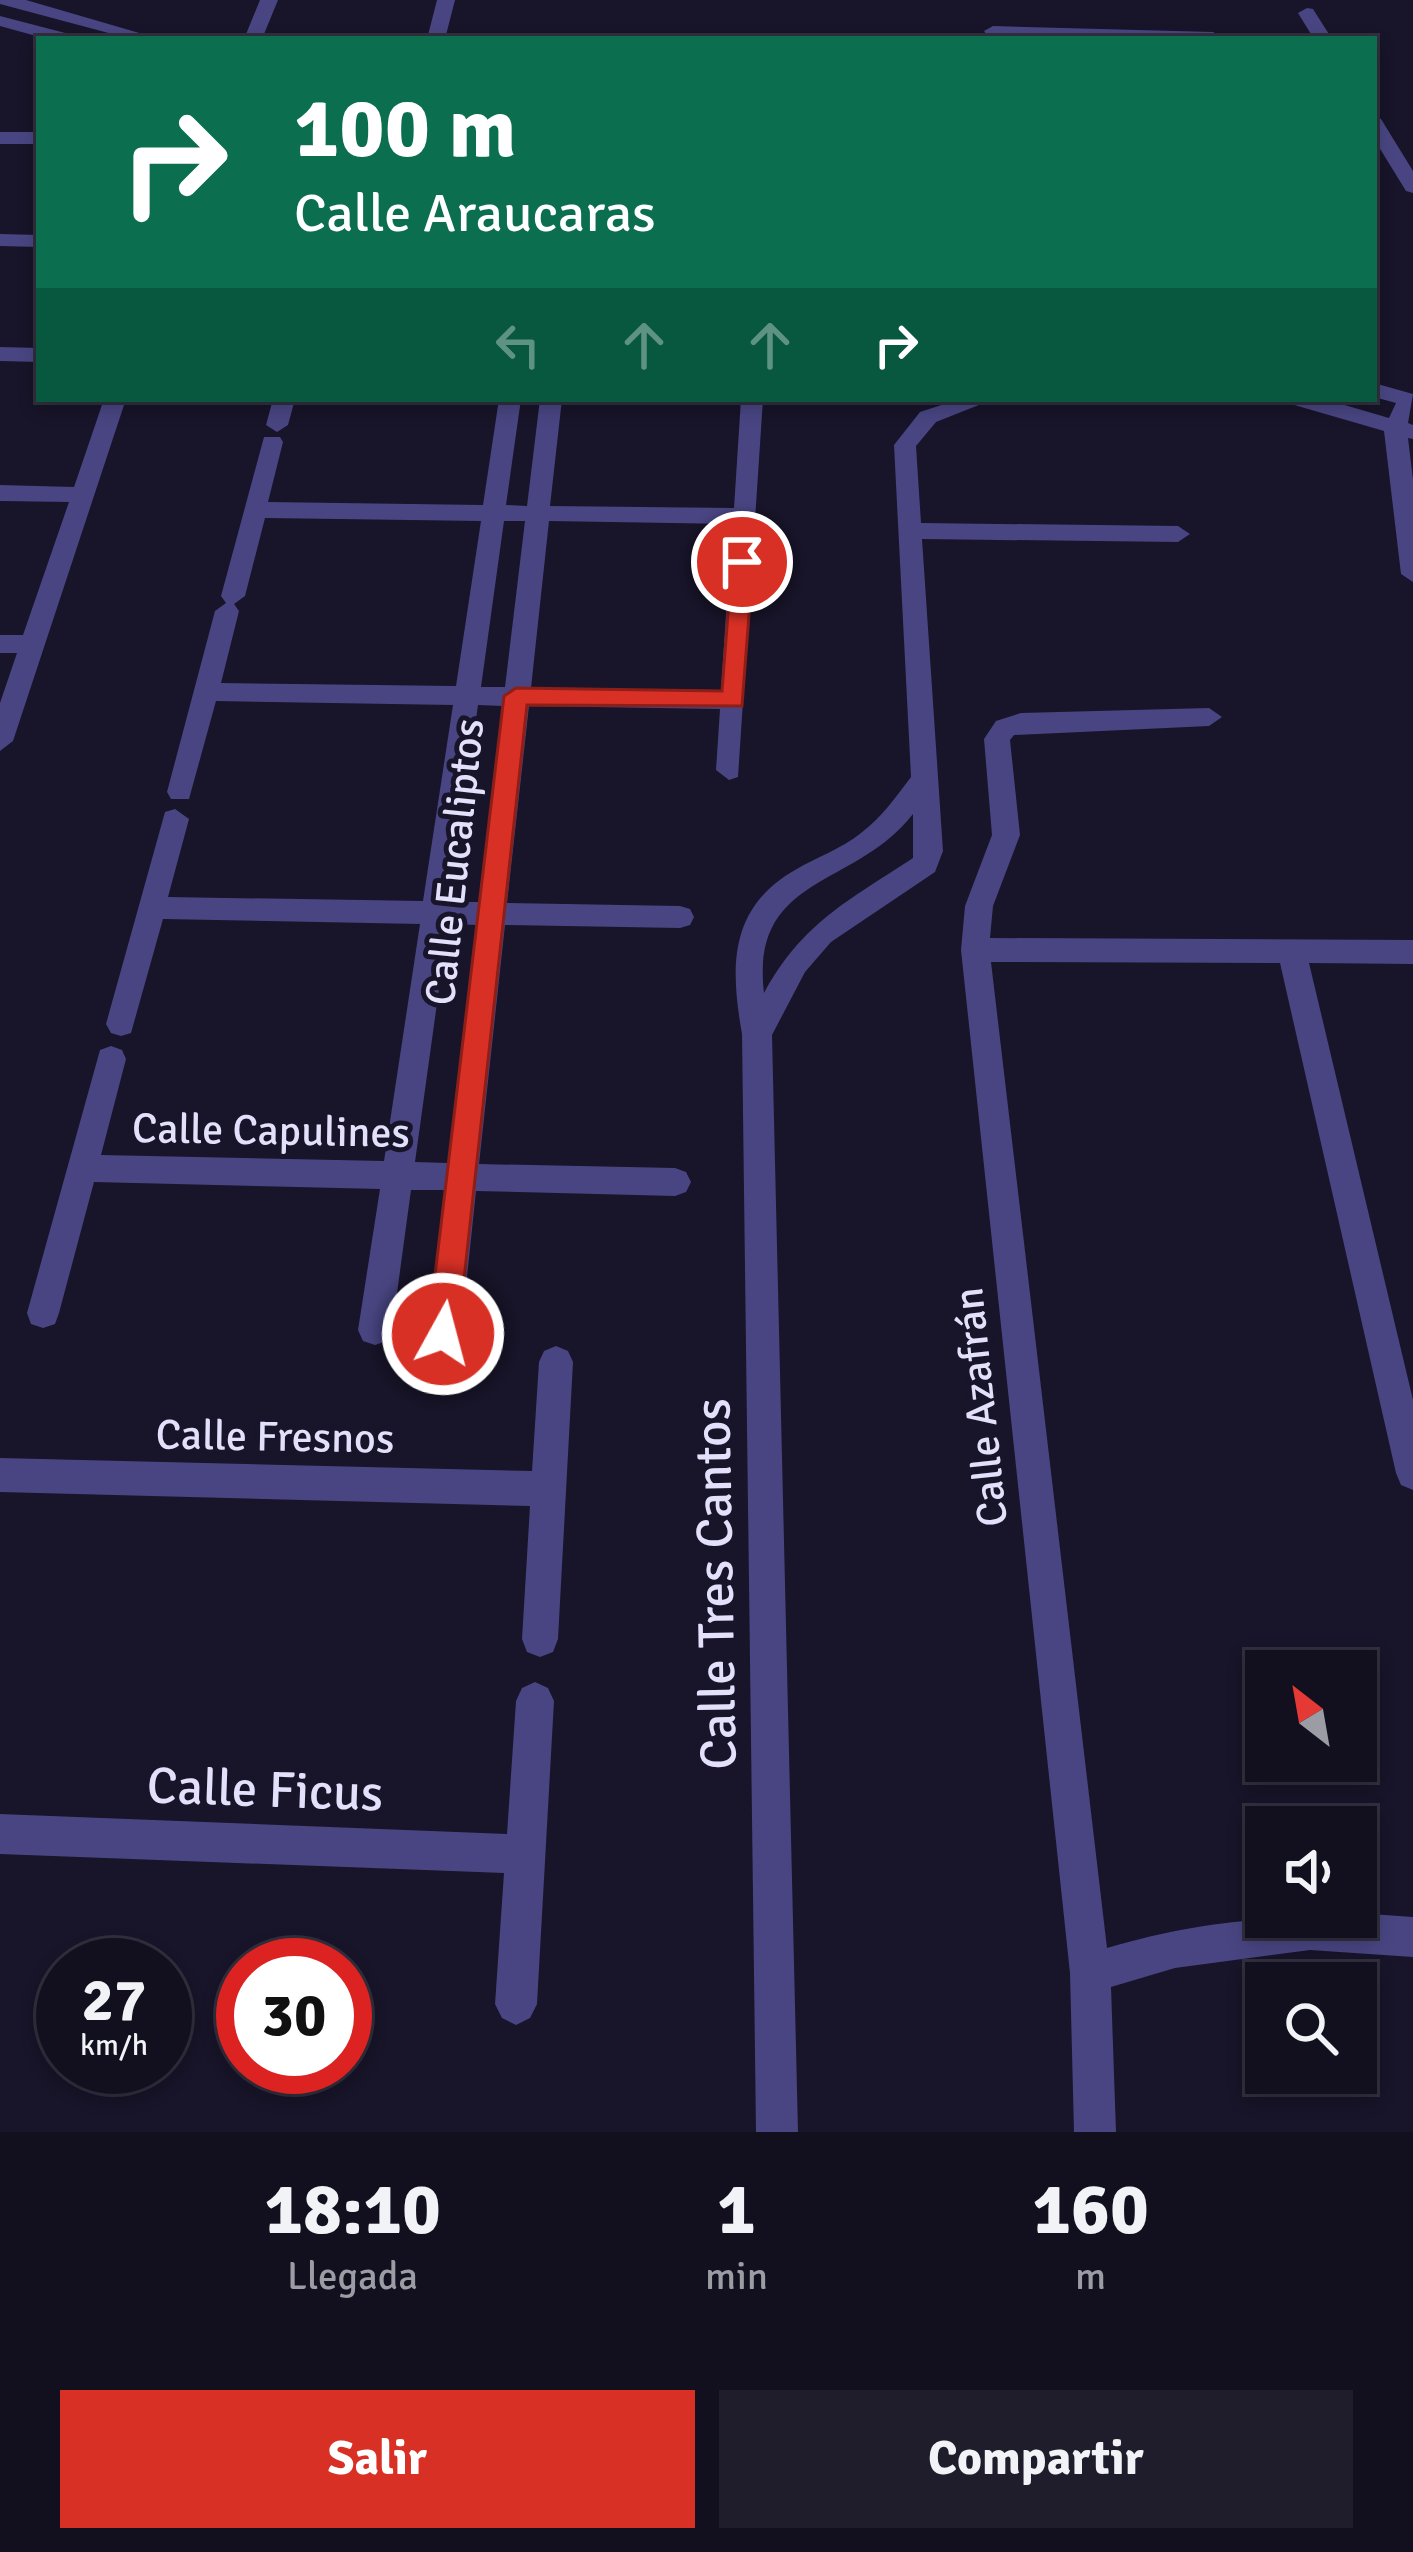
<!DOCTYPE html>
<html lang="es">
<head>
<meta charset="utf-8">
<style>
	:root { --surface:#120f1f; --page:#1f1d2c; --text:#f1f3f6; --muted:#9c9ca4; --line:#312f3d; --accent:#d93025 }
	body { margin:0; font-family:Signika,sans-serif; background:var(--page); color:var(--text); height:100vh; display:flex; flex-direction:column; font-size:45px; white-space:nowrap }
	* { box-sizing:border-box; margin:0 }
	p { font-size:39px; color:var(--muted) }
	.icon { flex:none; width:66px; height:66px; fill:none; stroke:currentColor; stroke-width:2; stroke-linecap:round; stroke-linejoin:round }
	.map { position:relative; height:2132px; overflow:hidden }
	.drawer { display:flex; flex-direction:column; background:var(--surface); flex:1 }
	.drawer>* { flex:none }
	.guide { position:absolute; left:36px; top:36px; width:1341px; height:366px; border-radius:0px; box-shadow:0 6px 18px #0003,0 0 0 3px var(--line); background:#0b6e4f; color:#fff; overflow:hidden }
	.needle { width:78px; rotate:329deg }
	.tools { position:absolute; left:1245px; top:1650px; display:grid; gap:24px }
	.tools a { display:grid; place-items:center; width:132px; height:132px; border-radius:0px; background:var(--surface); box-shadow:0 6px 18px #0003,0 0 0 3px var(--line); font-size:60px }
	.speed { position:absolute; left:36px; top:1938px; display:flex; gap:24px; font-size:60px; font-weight:700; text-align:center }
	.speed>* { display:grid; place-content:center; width:156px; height:156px; border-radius:50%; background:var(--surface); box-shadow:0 6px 18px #0003,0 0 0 3px var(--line); line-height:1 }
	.speed small { font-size:30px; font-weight:400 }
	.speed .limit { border:18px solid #d22; background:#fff; color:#111 }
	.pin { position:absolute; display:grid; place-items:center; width:102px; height:102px; color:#fff; margin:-51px; border:6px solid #fff; border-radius:50%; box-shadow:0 3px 12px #0007 }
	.me { position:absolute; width:132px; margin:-66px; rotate:7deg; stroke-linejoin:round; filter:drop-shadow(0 0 9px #0008) }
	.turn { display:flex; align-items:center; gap:42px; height:252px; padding:0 60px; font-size:54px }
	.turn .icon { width:156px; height:156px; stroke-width:2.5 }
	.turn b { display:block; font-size:84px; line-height:102px }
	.lanes { display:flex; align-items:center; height:114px; padding:0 60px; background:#0003; justify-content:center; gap:60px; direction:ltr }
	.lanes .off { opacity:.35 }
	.eta { display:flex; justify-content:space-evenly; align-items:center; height:204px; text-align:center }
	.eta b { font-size:72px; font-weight:800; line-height:84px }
	.cta { display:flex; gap:24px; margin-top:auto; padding:24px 60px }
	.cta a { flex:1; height:138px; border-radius:0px; background:var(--accent); color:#fff; font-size:48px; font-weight:800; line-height:138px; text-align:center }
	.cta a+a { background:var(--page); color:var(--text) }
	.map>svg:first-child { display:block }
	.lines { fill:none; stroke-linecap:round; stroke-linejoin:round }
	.minor { fill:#484582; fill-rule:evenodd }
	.route { fill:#d93025; stroke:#8d1f18; stroke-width:3 }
	.labels { text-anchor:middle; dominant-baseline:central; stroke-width:10; stroke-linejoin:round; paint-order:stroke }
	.street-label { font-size:42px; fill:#e3e0fb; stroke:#181429 }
	.near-street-label { font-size:51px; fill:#e3e0fb; stroke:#181429 }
</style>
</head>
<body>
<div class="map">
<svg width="1413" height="2132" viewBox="0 0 1413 2132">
	<rect width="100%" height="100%" fill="#181429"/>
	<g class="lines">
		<path class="minor" d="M 0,0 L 26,0 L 160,39 L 131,39 L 0,4 Z
			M 260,0 L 278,0 L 262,39 L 244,39 Z
			M 437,0 L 455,0 L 445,39 L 427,39 Z
			M 1307,8 L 1313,9 L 1332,39 L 1314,39 L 1298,13 Z
			M 0,16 L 73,35 L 76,39 L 47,39 L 0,26 Z
			M 993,26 L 1213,32 L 1222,37 L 987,35 L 984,31 Z
			M 1374,117 L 1381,119 L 1413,171 L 1413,193 L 1406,191 L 1374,139 Z
			M 0,132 L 39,132 L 39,144 L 0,144 Z
			M 0,234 L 39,235 L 39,247 L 0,246 Z
			M 0,347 L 39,348 L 39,362 L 0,361 Z
			M 1374,383 L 1413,394 L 1408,423 L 1413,425 L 1413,439 L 1408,438 L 1413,480 L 1413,582 L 1401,574 L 1384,431 L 1291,404 L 1288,399 L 1324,399 L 1389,418 L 1396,403 L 1374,397 Z
			M 104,399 L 126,399 L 13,741 L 0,751 L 0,703 L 17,653 L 0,653 L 0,635 L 23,635 L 69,502 L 0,501 L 0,485 L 74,487 Z
			M 273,399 L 295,399 L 288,425 L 277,432 L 266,425 Z
			M 499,399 L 521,399 L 506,505 L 527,506 L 540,399 L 562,399 L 550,506 L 734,508 L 741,399 L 763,399 L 738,777 L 729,780 L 716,770 L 720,709 L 529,706 L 507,903 L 680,906 L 690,909 L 694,917 L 690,925 L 680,928 L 505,925 L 479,1164 L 675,1168 L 686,1172 L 691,1182 L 686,1192 L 675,1196 L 476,1191 L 461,1334 L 456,1345 L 444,1350 L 432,1345 L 427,1334 L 445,1190 L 411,1190 L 392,1330 L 387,1341 L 375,1345 L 363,1341 L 358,1330 L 380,1189 L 94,1182 L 59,1313 L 55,1324 L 43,1328 L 31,1324 L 27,1313 L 100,1050 L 111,1046 L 122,1050 L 126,1059 L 101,1155 L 384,1161 L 420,924 L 163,919 L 131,1033 L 121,1036 L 111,1033 L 106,1024 L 165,812 L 175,809 L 189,819 L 168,897 L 423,901 L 453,705 L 216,701 L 189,799 L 171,799 L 167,792 L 215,611 L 226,603 L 221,596 L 264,437 L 280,437 L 283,442 L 268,502 L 483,505 ZM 265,518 L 481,521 L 456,686 L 221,683 L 239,611 L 234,604 L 245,596 ZM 504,521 L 525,521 L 505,687 L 481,687 ZM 549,521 L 732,524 L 721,690 L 531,688 ZM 478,705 L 503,706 L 479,902 L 451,902 ZM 448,924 L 477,925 L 448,1163 L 415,1162 Z
			M 960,399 L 994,399 L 936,422 L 916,446 L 921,523 L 1178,526 L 1190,534 L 1178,542 L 922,539 L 943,851 L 935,872 L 831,942 L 805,972 L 772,1035 L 798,2132 L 756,2132 L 742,1034 C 730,966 729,908 795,870 C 817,857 841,849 861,833 C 881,818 896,797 911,777 L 894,445 L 920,412 ZM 913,814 L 913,858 C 848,901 803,922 764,993 C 750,874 855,889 913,814 Z
			M 1209,708 L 1222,717 L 1209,726 L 1014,735 L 1010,740 L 1020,835 L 993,906 L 990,938 L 1413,940 L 1413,964 L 1309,963 L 1413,1400 L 1413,1490 L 1401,1485 L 1396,1473 L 1280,963 L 991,962 L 1107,1948 C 1198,1921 1263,1917 1356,1917 L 1356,1913 L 1413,1917 L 1413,1957 L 1310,1950 L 1175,1968 L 1111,1987 L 1116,2132 L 1074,2132 L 1070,1973 L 961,950 L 965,906 L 992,835 L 984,739 L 996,721 L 1021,713 Z
			M 556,1346 L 568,1351 L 573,1362 L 558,1639 L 553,1652 L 540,1657 L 527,1652 L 522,1639 L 530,1506 L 0,1492 L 0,1458 L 532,1471 L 539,1362 L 544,1351 Z
			M 535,1682 L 548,1688 L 554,1701 L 537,2004 L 530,2018 L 516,2025 L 502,2018 L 495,2004 L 504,1873 L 0,1854 L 0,1814 L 507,1834 L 516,1701 L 522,1688 Z"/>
	</g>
	<path class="route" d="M 742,554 L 753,562 L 742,706 L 527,705 L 458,1334 L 454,1344 L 443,1348 L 433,1344 L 428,1334 L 504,696 L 516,688 L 722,691 L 732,562 Z"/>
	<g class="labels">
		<g class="street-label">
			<text transform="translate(455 862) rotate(-84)">Calle Eucaliptos</text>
			<text transform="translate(271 1131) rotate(1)">Calle Capulines</text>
			<text transform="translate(981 1407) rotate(-96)">Calle Azafrán</text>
			<text transform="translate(275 1437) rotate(1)">Calle Fresnos</text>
		</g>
		<g class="near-street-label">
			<text transform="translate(716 1584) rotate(-91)">Calle Tres Cantos</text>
			<text transform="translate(265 1790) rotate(2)">Calle Ficus</text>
		</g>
	</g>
</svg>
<div class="tools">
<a><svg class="needle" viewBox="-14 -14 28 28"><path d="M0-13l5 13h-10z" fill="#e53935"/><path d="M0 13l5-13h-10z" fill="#9c9ca4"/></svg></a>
<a><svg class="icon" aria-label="sound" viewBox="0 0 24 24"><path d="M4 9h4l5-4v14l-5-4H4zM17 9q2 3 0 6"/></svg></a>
<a><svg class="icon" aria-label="search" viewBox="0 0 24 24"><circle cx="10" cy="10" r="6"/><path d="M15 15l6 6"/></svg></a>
</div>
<div class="speed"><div>27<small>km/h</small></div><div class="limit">30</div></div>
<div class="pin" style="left:742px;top:562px;background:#d93025"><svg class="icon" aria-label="arrive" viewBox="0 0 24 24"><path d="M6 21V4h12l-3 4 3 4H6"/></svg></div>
<svg class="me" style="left:443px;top:1334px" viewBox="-20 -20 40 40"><circle r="17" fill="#d93025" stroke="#fff" stroke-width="3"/><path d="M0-11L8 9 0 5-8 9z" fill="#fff"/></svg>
<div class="guide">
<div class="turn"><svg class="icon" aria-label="right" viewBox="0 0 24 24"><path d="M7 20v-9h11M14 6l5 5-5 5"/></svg><div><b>100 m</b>Calle Araucaras</div></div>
<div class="lanes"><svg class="icon off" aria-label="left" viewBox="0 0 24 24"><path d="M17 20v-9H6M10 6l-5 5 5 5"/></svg><svg class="icon off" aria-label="ahead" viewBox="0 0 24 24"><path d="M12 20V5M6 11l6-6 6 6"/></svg><svg class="icon off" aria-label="ahead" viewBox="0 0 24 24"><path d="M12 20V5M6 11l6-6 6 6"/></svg><svg class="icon" aria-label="right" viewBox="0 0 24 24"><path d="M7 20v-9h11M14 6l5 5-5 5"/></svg></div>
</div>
</div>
<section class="drawer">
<div class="eta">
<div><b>18:10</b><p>Llegada</p></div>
<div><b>1</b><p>min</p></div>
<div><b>160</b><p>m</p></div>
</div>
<div class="cta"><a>Salir</a><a>Compartir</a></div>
</section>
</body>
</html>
